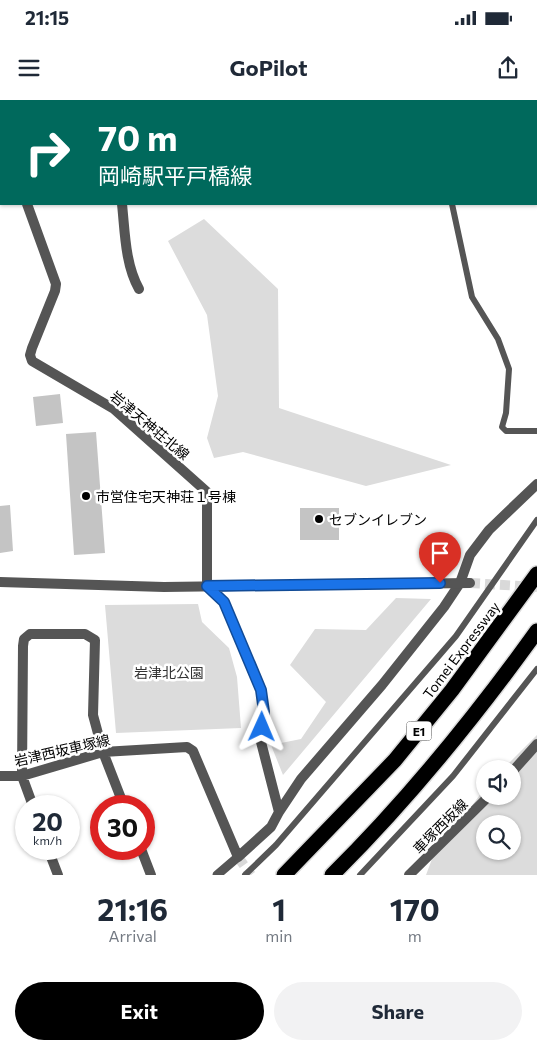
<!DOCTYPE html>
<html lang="en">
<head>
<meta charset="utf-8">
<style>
	:root { --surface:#fff; --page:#f2f2f3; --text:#1f2937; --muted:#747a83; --accent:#000 }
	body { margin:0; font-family:Commissioner,"Noto Sans JP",sans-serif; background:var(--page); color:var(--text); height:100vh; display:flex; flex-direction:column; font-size:19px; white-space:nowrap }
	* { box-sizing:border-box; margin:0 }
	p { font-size:16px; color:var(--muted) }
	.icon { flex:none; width:28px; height:28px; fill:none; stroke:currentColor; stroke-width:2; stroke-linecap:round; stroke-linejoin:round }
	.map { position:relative; height:775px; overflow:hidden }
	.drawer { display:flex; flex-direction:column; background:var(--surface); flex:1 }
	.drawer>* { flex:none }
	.hud { position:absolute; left:0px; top:0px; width:538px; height:105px; box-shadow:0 1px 4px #0004; background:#00695c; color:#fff; overflow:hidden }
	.tools { position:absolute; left:476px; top:660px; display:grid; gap:10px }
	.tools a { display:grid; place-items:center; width:45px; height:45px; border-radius:50%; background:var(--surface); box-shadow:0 1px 4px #0004; font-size:25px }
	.speed { position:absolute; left:15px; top:695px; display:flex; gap:10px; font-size:25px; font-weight:700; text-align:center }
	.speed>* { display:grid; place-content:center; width:65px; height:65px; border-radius:50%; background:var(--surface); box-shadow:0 1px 4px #0004; line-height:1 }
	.speed small { font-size:12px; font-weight:400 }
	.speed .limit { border:8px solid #d22; background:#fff; color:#111 }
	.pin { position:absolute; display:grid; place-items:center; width:42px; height:42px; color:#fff; margin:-51px -21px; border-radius:50% 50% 50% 0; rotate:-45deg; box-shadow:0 0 5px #0007 }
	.pin .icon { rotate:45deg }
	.me { position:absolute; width:55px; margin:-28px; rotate:1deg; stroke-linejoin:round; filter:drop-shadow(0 0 4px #0008) }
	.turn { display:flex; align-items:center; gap:18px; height:105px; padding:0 15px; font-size:22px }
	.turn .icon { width:65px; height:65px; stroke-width:2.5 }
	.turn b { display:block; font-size:35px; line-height:42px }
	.eta { display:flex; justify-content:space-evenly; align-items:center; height:85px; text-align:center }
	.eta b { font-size:30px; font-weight:700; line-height:35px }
	.cta { display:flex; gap:10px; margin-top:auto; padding:10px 15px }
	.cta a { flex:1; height:58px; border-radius:30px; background:var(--accent); color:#fff; font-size:20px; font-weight:700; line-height:58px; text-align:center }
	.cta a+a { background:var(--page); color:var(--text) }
	.status { display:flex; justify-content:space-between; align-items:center; height:35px; padding:0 25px; background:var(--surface); direction:ltr }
	.status svg { height:14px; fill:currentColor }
	header { display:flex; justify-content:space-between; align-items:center; height:65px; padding:0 15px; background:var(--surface); font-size:22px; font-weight:700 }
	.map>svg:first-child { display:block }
	.green { fill:#dcdcdc; fill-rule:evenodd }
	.building { fill:#c4c4c4 }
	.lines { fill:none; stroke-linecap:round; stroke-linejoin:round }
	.minor-tunnel { stroke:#d9d9d9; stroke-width:10; stroke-dasharray:10 5; stroke-linecap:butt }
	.tertiary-tunnel { stroke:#d9d9d9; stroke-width:10; stroke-dasharray:10 5; stroke-linecap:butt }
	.motorway-casing { stroke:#dbdbdb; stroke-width:18 }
	.service { stroke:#555; stroke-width:6 }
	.pedestrian { stroke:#555; stroke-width:9 }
	.minor { stroke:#555; stroke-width:10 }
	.tertiary { stroke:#555; stroke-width:10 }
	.motorway { stroke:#000; stroke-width:15 }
	.route-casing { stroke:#114b97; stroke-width:12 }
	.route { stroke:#1a73e8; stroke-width:9 }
	.poi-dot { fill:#000; stroke:#fff; stroke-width:2 }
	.labels { text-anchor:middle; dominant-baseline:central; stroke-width:5; stroke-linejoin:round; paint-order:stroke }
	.shield { fill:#fff; stroke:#4c4c4c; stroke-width:1 }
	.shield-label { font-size:12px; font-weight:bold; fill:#000 }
	.street-label { font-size:14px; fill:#000; stroke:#fff }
	.poi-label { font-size:14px; fill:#000; stroke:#fff; text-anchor:start }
	.park-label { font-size:14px; fill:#333; stroke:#fff }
</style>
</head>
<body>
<div class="status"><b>21:15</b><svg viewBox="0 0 49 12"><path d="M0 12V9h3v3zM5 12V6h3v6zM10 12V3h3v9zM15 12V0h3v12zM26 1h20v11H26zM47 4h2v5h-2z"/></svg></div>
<header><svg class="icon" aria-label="menu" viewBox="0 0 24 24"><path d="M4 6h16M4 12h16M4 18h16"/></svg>GoPilot<svg class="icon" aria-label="share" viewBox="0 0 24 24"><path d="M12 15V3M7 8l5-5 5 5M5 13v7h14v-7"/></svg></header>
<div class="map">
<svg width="537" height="775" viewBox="0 0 537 775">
	<rect width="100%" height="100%" fill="#fff"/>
	<path class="green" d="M 204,119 L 278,189 L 279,308 L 451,365 L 366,386 L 243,352 L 214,358 L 207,338 L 218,296 L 207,215 L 168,141 Z
		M 396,498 L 431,499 L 283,675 L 271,645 L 301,639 L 326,602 L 290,565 L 315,529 L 366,530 Z
		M 198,504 L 202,522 L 229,548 L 237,577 L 241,628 L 116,633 L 105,505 Z
		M 537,635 L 537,775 L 426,775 L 435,751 L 447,739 L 485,688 L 485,696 L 512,696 L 512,669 L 503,669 ZM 485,724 L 512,724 L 512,751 L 485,751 Z"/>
	<path class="building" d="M 60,294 L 63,323 L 36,326 L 33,297 Z
		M 96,332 L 105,453 L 74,455 L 66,334 Z
		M 10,405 L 13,451 L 0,453 L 0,406 Z
		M 300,408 L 339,408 L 339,440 L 300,440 Z"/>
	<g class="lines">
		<path class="minor-tunnel" d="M 238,757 L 251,775"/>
		<path class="tertiary-tunnel" d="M 470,483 L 537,487"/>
		<defs>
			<path id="motorway" d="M 284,775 L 395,660 L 452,590 L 537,474
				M 332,775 C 408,700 475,617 537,531"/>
		</defs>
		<use href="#motorway" class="motorway-casing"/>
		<path class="service" d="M 295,0 L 296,1
			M 452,104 L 472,197 L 498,239 L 509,269 L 506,313 L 502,327 L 506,331 L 537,331
			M 245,775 L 276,745 L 456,536 L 537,420
			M 360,775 L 453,676 L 537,569"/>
		<path class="pedestrian" d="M 217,775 L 238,757"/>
		<path class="minor" d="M 144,1 L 145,0
			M 0,47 L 1,49
			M 122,104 C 125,132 125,164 139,189
			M 512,672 L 537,644
			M 0,676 L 22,676 L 103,652 L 187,647 L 193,651 L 238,757 L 271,727 L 279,712 L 261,642 L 264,612 L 261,590 L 224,502 L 207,486 L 207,392 L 114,309 L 32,261 L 30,255 L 32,248 L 55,191 L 56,184 L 27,104
			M 33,706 L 22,676 L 23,546 L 24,539 L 30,534 L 85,534 L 95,540 L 93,615 L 103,652 L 124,706
			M 279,712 L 301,679 L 382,585 L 444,507 L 460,483 L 470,455 L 489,430 L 537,384
			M 48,749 L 58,775
			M 141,749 L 151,775
			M 409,775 L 489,696"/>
		<path class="tertiary" d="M 0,482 L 164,487 L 470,483"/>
		<use href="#motorway" class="motorway"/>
	</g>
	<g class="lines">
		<defs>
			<path id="route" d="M 262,627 L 264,612 L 261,590 L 224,502 L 207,486 L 440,483"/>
		</defs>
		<use href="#route" class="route-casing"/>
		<use href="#route" class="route"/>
	</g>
	<g class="poi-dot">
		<circle cx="86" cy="396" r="5"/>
		<circle cx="319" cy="419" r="5"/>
	</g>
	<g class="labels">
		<rect class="shield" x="406.5" y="621.5" width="25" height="19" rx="4"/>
		<g class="shield-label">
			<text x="419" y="631">E1</text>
		</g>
		<g class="street-label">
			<text transform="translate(150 325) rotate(40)">岩津天神荘北線</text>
			<text transform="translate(461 550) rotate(-53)">Tomei Expressway</text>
			<text transform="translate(62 650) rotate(-13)">岩津西坂車塚線</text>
			<text transform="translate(440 726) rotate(-45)">車塚西坂線</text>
		</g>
		<g class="poi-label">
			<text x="96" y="396">市営住宅天神荘１号棟</text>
			<text x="329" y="419">セブンイレブン</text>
		</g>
		<g class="park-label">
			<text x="169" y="572">岩津北公園</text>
		</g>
	</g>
</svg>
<div class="tools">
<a><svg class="icon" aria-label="sound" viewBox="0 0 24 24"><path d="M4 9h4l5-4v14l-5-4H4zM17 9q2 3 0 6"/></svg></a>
<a><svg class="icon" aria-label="search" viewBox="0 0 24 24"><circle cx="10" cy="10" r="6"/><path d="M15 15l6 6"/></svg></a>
</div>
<div class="speed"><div>20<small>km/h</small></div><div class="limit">30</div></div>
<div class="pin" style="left:440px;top:483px;background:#d93025"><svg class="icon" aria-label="arrive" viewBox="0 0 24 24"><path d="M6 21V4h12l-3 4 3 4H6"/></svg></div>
<svg class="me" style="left:262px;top:627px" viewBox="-20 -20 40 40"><path d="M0-17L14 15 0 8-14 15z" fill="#1a73e8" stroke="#fff" stroke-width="4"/></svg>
<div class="hud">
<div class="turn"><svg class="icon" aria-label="right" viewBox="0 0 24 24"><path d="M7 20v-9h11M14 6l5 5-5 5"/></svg><div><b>70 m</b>岡崎駅平戸橋線</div></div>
</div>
</div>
<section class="drawer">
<div class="eta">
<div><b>21:16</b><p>Arrival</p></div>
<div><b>1</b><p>min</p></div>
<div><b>170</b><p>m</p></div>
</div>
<div class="cta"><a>Exit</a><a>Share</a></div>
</section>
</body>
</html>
